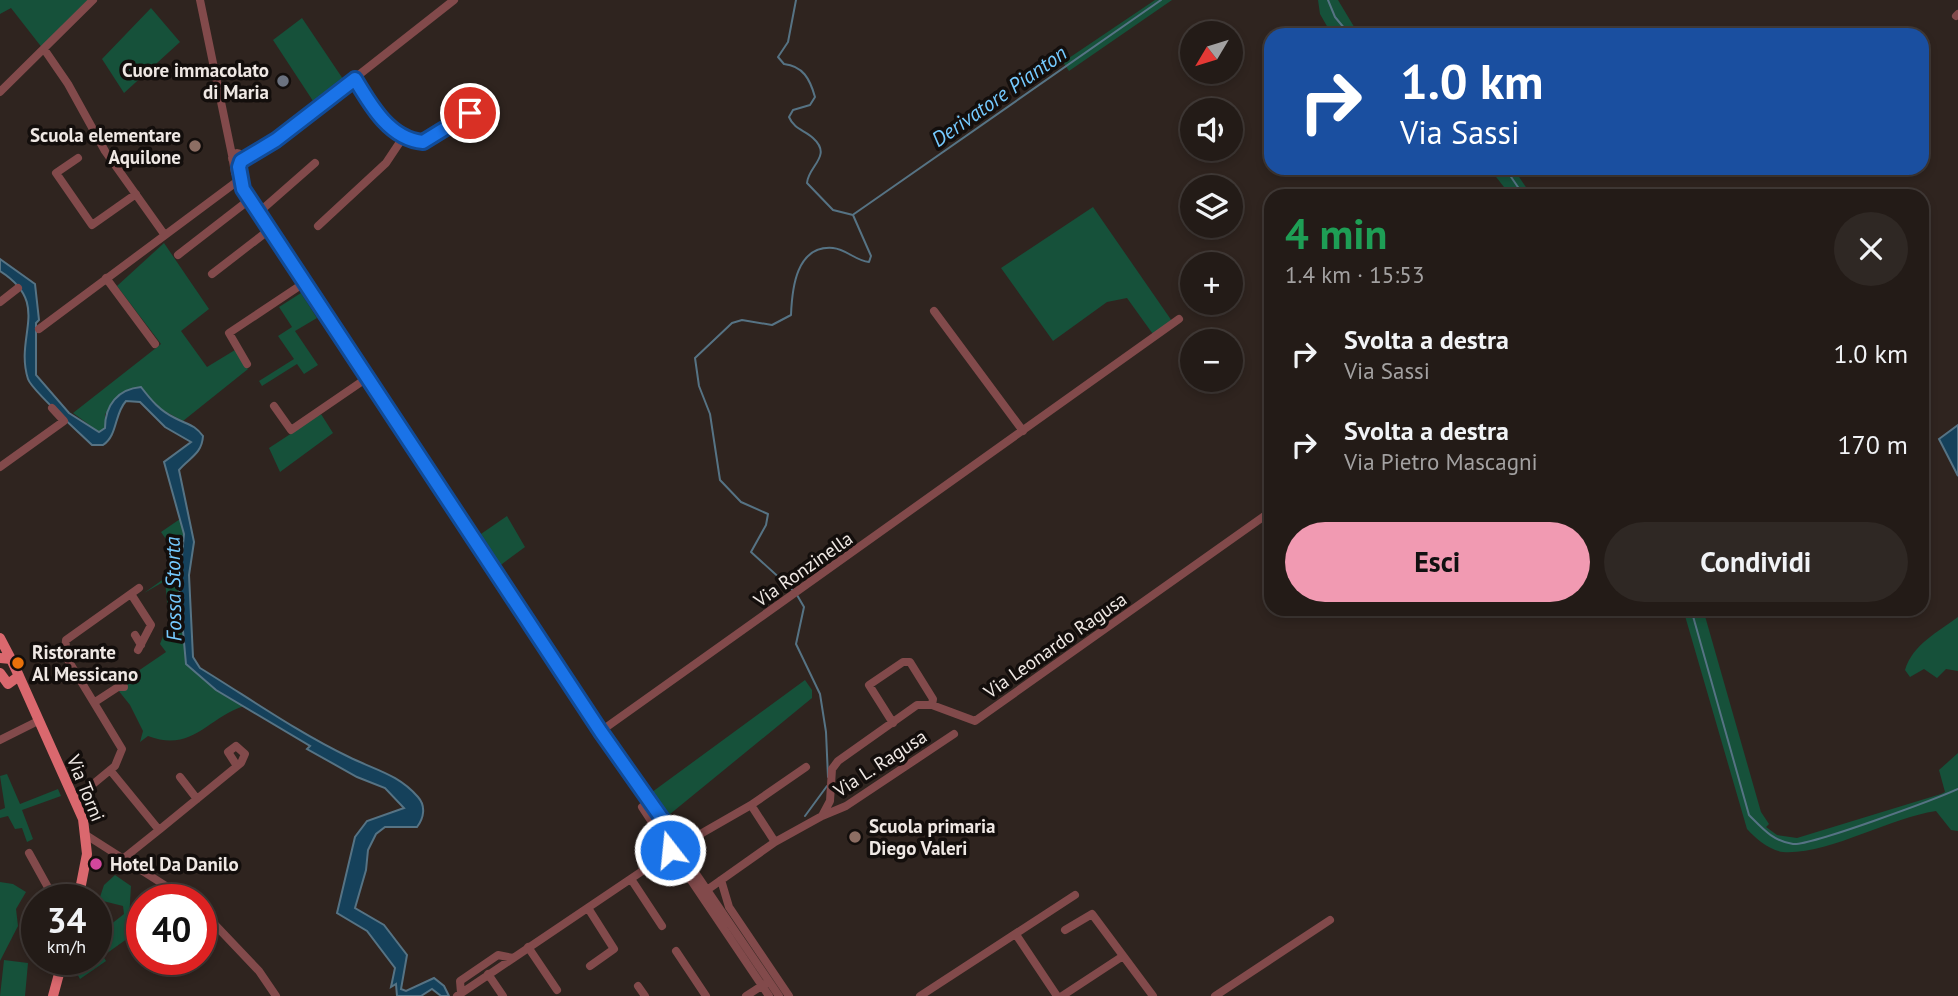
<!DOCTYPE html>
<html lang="it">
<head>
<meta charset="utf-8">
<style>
	:root { --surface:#231b17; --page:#2f2824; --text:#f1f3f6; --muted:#a3a1a1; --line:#403936; --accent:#f19ab2 }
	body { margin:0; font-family:"PT Sans",sans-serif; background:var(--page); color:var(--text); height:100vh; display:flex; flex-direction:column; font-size:26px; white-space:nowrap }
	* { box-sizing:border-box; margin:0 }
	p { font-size:23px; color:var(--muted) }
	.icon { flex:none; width:38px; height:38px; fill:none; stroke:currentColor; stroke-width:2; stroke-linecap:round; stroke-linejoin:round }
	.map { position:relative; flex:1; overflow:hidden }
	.drawer { position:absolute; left:1264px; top:189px; width:665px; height:427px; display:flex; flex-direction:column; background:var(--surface); border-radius:21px; box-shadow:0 4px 10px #0003,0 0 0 2px var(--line) }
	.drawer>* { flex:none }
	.top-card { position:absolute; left:1264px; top:28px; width:665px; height:147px; border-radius:21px; box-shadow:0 4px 10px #0003,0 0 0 2px var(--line); background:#1a4fa0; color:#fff; overflow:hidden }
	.needle { width:46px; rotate:232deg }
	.buttons { position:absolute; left:1180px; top:21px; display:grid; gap:14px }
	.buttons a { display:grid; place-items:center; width:63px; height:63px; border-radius:50%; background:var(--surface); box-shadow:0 4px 10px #0003,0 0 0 2px var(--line); font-size:35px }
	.speed { position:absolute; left:21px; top:884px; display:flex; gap:14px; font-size:35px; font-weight:700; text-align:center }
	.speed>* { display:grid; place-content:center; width:91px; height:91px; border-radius:50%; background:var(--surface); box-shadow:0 4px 10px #0003,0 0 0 2px var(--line); line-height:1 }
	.speed small { font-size:18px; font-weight:400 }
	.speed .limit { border:10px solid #d22; background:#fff; color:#111 }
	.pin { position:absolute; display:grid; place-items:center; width:60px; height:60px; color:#fff; margin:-30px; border:4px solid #fff; border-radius:50%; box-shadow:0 2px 7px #0007 }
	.me { position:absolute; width:77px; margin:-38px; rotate:344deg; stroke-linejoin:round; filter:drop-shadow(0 0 5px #0008) }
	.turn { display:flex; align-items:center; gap:24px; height:147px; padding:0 21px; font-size:32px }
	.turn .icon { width:91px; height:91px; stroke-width:2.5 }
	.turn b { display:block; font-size:49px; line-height:60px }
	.round { display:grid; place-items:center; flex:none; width:74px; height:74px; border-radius:37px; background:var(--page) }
	.headline { display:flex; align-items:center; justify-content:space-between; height:119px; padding:0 21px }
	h1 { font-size:42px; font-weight:600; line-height:52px; color:#1e9e55 }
	.button { display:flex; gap:14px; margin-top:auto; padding:14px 21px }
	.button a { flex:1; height:80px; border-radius:42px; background:var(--accent); color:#111; font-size:28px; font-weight:600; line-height:80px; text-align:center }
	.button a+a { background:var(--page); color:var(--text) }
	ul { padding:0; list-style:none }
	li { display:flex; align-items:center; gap:21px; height:91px; padding:0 21px }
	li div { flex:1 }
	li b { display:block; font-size:26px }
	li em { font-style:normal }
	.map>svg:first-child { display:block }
	.green { fill:#16513a }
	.water { fill:#15415b; stroke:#567384; stroke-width:2 }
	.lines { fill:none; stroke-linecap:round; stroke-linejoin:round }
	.stream { stroke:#567384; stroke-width:2 }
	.minor { stroke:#824a4b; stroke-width:8 }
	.major { stroke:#da686e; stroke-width:10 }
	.route-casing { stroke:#114b97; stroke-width:18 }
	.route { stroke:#1a73e8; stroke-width:12 }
	.worship-dot { fill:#6b7280; stroke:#130e0c; stroke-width:2.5 }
	.education-dot { fill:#8d6e63; stroke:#130e0c; stroke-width:2.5 }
	.food-dot { fill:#e8710a; stroke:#130e0c; stroke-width:2.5 }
	.hotel-dot { fill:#d1479c; stroke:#130e0c; stroke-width:2.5 }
	.labels { text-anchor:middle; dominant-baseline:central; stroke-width:7; stroke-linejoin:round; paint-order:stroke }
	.poi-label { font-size:19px; font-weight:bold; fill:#efe8e4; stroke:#130e0c; text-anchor:start }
	.street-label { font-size:19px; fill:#efe8e4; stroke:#130e0c }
	.water-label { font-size:21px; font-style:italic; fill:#75caff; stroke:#130e0c }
</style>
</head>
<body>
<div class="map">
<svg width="1958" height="996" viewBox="0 0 1958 996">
	<rect width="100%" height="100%" fill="#2f241f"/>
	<path class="green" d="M 0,0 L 88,0 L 43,49 L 11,8 L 0,14 Z
		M 1155,0 L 1172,0 L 1069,71 L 1063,62 Z
		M 1318,0 L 1338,0 L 1359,35 L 1332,35 L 1320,14 Z
		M 151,8 L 180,42 L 124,93 L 102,59 Z
		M 302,18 L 343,79 L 313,101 L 273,40 Z
		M 1489,168 L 1513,168 L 1532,196 L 1511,196 Z
		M 1093,207 L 1174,324 L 1155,337 L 1127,298 L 1107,302 L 1053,341 L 1001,268 Z
		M 164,243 L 209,309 L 181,331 L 207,367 L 235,350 L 248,369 L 183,421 L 157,407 L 141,387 L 105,414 L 105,428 L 99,432 L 73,413 L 161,344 L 117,286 Z
		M 301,293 L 317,318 L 295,331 L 318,365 L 304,374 L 297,364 L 262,386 L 259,381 L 294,359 L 278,336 L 292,327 L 279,307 Z
		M 321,414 L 333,433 L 280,472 L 269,448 Z
		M 507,516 L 525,547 L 498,567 L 478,536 Z
		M 180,519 L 184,534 L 179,587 L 186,664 L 216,690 L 244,706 C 207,718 192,753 148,736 L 140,742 L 143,731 L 130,705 L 118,690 L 119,684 L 166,652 L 160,644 L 169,621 L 165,581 L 144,593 L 165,578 L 170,545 L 161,532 Z
		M 1683,609 L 1703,609 L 1761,812 L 1769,824 L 1766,827 L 1777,835 L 1797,838 L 1941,794 L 1945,792 L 1939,770 L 1958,753 L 1958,831 L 1951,830 L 1936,811 C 1889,818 1828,855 1783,852 C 1769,850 1755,838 1747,829 Z
		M 1958,617 L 1958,671 L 1946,669 L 1937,678 L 1924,669 L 1910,677 L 1905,670 C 1913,644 1938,632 1958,617 Z
		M 805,680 L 812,690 L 812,698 L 664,819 L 648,795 Z
		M 7,774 L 20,804 L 58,789 L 61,796 L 22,810 L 33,839 L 27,842 L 22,828 L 15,829 L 8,816 L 0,818 L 0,810 L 5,808 L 0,776 Z
		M 115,875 L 131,886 L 129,919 L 125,925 L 131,936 L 103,956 L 106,961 L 80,979 L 75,970 L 89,959 L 96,959 L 96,936 L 124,914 L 123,906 L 99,900 L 104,885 Z
		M 0,882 L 13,884 L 26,892 L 16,909 L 18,926 L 0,961 Z
		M 4,960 L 28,963 L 25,996 L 0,996 Z"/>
	<path class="water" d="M 0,259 L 35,284 L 39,320 L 36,323 L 36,375 L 69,413 L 99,432 L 105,428 C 105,405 118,389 141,387 C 151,400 160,411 175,418 C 188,425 194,424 203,436 C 202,454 189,458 179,470 L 194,542 L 189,575 L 193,657 L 200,668 C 249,698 297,732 349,757 C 375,770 398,774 418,797 C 426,806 424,818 417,827 L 385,827 L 376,834 L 368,850 L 366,870 L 355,908 L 384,925 L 407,955 L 401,989 L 406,991 L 434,978 L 444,986 L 449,996 L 441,996 L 432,989 L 421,996 L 397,996 L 396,984 L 391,987 L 395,968 L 367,931 L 337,913 L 355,837 L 367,821 L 404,808 L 385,788 L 357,777 L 307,749 L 310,746 L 216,690 L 186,664 L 179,587 L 184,534 L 164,462 L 191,442 L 165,427 L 140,402 L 126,401 C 114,414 118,435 103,445 L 92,445 C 80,433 32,391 28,379 C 14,335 52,304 0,271 Z
		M 1958,425 L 1958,476 L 1939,439 Z"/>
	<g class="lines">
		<path class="stream" d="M 1328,0 L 1335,17 L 1350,35
			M 1505,168 L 1524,196
			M 854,214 L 1161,0
			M 794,591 L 751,552 L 766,525 L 768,514 L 741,502 L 720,480 L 710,414 L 699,386 L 695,358 L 732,323 L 742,320 L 772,325 L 791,315 C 792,289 796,245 833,248 C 846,249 856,261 869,262 L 871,256 L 853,215 L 833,210 L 807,183 C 808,166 833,156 813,138 C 804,130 794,129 789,117 L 793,110 L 810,105 L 815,97 C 810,79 803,66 784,64 L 778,57 L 788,42 L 796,0
			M 797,595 L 804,607 L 796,644 L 820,694 L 826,732 L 828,777
			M 1691,609 L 1749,815 C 1763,829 1773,841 1793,844 C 1810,846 1936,799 1958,789
			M 805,816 L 827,786"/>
		<path class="minor" d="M 200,0 L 232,155
			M 1956,16 L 1958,14
			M 44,49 L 68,84 L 105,151 L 164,234
			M 0,92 L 93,0
			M 402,139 L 423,142 L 484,104
			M232 158a5 5 0 1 1 10 0a5 5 0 1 1-10 0Z
			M 78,158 L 56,173 L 92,225 L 136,194
			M 233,161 L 235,173 L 258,213 L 606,740 L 677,840
			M 241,161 L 276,140 L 454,0
			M 258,213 L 315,163
			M 318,226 L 386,163 L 402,139 L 385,121 L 355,79
			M 178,255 L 249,200
			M 212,274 L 269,230
			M 106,278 L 155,344
			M 0,302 L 18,288
			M 934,311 L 1023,431
			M 39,329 L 239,180
			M 247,364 L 229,333 L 304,283
			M 274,406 L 291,430 L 367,378
			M 0,467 L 64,421 L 52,408
			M 131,594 L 151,625 L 138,650
			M 135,635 L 141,645
			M 95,702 L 118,687 L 124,687
			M 893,723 L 869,685 L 903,662 L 910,662 L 933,699 L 932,705
			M 601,731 L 1179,319
			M 0,740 L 38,721
			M 110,770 L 159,830 L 124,858
			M 180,777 L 197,799
			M 75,799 L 115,766 L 122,749 L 65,655 L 66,640 L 139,588
			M 649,803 L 642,807 L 665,842
			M 751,805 L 775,842
			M 822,816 L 846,806 L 954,734
			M 159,830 L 241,763 L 245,754 L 236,746 L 228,752 L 237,766
			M 86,835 L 188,900
			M 690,840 L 751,805 L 806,767
			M 683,849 L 688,862 L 779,996
			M 29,853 L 50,891 L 79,898
			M 676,858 L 769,996
			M 631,879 L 662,926
			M 721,880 L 729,907 L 789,996
			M 707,890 L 775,842 L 822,816 L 830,801 L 832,769 L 838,761 L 917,705 L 932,705 L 975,721 L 1270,512
			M 588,908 L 614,949 L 590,966
			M 201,910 L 259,971 L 276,996
			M 1065,930 L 1092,914 L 1153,996
			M 1017,936 L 1057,996
			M 528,947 L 557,990
			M 676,951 L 706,996
			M 488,974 L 503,996
			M 638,986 L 645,996
			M 461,993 L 460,981 L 498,955 L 513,958
			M 457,996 L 666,855 L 670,848
			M 746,996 L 766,983
			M 920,996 L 1075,895
			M 1062,996 L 1123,956
			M 1215,996 L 1330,920"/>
		<path class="major" d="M 0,638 L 11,659
			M 0,658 L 11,659 L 19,676 L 8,684 L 0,673
			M 19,676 L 83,819 L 87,854 L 78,900
			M 53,996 L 63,959"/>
	</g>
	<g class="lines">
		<defs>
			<path id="route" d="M 470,113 L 423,142 C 390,139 371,106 355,79 L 276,140 L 241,161 L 239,167 L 243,189 L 601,732 L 677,840 L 671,843 L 670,850"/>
		</defs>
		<use href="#route" class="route-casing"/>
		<use href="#route" class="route"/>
	</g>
	<circle class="worship-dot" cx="283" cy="81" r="7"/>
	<g class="education-dot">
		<circle cx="195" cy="146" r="7"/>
		<circle cx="855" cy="837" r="7"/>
	</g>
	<circle class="food-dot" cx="18" cy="663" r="7"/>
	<circle class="hotel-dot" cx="96" cy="864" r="7"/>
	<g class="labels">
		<g class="poi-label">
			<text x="269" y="70" text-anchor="end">Cuore immacolato<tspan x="269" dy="22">di Maria</tspan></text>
			<text x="181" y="135" text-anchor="end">Scuola elementare<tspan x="181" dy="22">Aquilone</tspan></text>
			<text x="32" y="652">Ristorante<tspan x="32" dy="22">Al Messicano</tspan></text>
			<text x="869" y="826">Scuola primaria<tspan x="869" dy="22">Diego Valeri</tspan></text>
			<text x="110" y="864">Hotel Da Danilo</text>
		</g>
		<g class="street-label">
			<text transform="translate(803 569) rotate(-35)">Via Ronzinella</text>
			<text transform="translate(1055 645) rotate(-35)">Via Leonardo Ragusa</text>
			<text transform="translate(880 763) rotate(-33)">Via L. Ragusa</text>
			<text transform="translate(86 788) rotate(68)">Via Torni</text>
		</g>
		<g class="water-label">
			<text transform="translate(999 96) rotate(-35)">Derivatore Pianton</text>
			<text transform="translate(173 589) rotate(-91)">Fossa Storta</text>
		</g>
	</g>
</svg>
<div class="buttons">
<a><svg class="needle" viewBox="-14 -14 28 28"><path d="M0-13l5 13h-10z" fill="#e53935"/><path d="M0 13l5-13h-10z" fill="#a3a1a1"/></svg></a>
<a><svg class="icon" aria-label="sound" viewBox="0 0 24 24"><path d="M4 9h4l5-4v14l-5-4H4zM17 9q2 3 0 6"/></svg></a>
<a><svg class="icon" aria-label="layers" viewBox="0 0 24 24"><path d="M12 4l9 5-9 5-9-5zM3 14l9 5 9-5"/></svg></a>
<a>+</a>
<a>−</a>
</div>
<div class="speed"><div>34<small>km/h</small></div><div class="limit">40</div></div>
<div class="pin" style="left:470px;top:113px;background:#d93025"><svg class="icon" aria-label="arrive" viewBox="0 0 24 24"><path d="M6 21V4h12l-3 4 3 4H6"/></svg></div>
<svg class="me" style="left:670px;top:850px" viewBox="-20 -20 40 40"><circle r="17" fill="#1a73e8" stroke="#fff" stroke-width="3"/><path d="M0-11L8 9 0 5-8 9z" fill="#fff"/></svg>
<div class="top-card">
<div class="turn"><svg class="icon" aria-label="right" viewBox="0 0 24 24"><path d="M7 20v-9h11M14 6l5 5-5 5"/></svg><div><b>1.0 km</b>Via Sassi</div></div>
</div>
<section class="drawer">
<div class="headline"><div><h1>4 min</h1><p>1.4 km · 15:53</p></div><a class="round"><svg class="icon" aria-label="close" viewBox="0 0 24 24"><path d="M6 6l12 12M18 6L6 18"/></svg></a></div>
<ul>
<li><svg class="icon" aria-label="right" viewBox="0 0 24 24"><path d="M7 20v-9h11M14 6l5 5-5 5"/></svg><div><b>Svolta a destra</b><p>Via Sassi</p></div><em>1.0 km</em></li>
<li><svg class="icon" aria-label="right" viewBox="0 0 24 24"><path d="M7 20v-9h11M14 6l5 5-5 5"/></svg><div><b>Svolta a destra</b><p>Via Pietro Mascagni</p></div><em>170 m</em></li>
</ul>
<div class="button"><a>Esci</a><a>Condividi</a></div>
</section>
</div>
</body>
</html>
